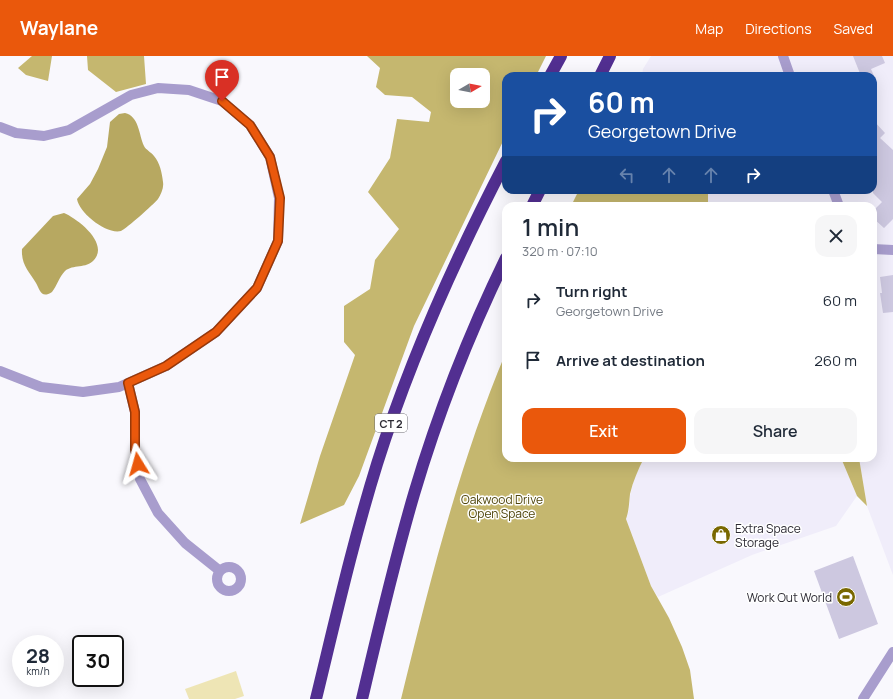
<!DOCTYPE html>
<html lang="en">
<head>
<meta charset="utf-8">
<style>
	:root { --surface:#fff; --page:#f6f6f7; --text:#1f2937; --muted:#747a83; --accent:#ea580c }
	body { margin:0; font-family:Manrope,sans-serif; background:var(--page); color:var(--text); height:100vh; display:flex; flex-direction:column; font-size:15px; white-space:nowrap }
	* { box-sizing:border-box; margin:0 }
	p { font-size:13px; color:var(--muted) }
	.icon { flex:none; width:22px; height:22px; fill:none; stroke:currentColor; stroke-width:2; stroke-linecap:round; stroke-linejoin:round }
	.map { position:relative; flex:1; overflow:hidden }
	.side { position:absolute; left:502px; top:146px; width:375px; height:260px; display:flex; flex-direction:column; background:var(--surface); border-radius:12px; box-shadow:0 4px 16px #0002 }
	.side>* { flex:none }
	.guide { position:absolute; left:502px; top:16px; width:375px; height:122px; border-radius:12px; box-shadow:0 4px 16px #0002; background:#1a4fa0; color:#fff; overflow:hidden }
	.needle { width:26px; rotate:80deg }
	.buttons { position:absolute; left:450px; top:12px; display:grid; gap:8px }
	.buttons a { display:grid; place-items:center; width:40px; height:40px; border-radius:8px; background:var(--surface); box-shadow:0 4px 16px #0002; font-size:20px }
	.speed { position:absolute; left:12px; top:579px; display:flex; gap:8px; font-size:20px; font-weight:700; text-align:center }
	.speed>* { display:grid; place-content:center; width:52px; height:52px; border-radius:50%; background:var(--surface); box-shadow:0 4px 16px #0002; line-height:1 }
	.speed small { font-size:10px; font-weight:400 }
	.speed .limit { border:2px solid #111; border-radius:6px; background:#fff; color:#111 }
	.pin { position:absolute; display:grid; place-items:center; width:34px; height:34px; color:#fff; margin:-41px -17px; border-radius:50% 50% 50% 0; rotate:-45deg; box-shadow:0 0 4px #0007 }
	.pin .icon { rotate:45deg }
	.me { position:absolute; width:44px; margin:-22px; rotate:352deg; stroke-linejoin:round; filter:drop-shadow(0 0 3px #0008) }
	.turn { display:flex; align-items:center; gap:14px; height:84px; padding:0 20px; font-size:18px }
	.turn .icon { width:52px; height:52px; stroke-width:2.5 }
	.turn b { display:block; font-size:28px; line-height:34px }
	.lanes { display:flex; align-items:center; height:38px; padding:0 20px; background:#0003; justify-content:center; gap:20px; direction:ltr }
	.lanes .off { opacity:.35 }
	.round { display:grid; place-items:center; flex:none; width:42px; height:42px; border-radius:12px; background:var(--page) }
	.summary { display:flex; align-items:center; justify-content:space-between; height:68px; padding:0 20px }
	h1 { font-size:24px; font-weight:600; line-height:30px }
	.action { display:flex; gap:8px; margin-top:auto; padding:8px 20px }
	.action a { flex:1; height:46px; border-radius:12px; background:var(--accent); color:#fff; font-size:16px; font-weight:600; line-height:46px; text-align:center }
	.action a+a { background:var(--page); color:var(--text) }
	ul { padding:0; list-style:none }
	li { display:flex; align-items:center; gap:12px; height:60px; padding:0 20px }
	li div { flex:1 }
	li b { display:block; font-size:15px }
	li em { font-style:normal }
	header { display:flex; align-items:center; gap:24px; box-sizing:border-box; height:56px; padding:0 20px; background:var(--accent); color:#fff }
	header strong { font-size:19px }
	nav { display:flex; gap:22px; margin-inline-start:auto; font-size:14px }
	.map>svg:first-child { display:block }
	.built { fill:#f0edfa }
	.green { fill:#eee5b5 }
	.forest { fill:#c5b76f; fill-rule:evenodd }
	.water { fill:#b7a861 }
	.building { fill:#cdc8e0 }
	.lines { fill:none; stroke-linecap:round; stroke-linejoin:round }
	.street { stroke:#a89dcd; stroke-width:10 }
	.highway { stroke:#522f91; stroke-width:12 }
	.route-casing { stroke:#983908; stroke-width:10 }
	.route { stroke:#ea580c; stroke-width:7 }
	.labels { text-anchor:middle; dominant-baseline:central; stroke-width:3; stroke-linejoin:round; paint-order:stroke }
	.shield { fill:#fff; stroke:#6c6b71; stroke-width:1 }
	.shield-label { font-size:11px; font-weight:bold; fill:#2d2b34 }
	.park-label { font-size:12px; fill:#4f450b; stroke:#fff }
	.poi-label { font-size:12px; fill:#2d2b34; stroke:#fff; text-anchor:start }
</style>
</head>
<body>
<header>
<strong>Waylane</strong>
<nav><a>Map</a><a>Directions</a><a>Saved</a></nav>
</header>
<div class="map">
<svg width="893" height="643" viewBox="0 0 893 643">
	<rect width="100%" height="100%" fill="#f9f8fd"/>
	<path class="built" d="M 651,0 L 893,0 L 893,519 L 867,450 L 859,402 L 873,402 L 873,150 L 708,150 L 708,134 L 873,134 L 873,20 L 642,20 L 643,13 Z
		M 644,402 L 841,402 L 857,440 L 836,470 L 752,499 L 658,541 L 651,530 L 626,463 L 629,454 L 630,440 L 634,423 Z"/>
	<path class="green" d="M 236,615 L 244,640 L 235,643 L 189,643 L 185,633 Z"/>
	<path class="forest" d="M 32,0 L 52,0 L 48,25 L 26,19 L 18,12 Z
		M 87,0 L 144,0 L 146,28 L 116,36 L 88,14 Z
		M 367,0 L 546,0 L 536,20 L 506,20 L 506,79 L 414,270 L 359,420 L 344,449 L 300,468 L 320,400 L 355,299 L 344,286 L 344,250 L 370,233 L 375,204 L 399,173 L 368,136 L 390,102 L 397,63 L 429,66 L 431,56 L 412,41 L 385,39 L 376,31 L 380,12 ZM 457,19 L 483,19 L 483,45 L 457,45 Z
		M 579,134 L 708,134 L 708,150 L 571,150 Z
		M 506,296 L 506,402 L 644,402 C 638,414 633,425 630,438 C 629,447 629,455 626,463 L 651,530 L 669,562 L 682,591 L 690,614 L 694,643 L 401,643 C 430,525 459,408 506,296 Z
		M 841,402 L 859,402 L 867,450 L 857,440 Z"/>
	<path class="water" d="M 125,57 C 139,60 139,79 144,90 C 146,94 151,96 154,100 C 160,107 162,117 163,126 C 164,132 161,138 158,143 C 154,148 126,173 121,175 C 107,179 79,157 77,143 L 90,128 L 98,113 L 107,91 L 110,66 L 119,58 Z
		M 64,157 C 78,163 109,187 94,204 C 86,213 73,208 65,215 C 59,221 57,230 52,236 C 41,243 40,234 36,227 C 29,215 21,209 22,193 L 53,160 Z"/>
	<path class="building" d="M 853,0 L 882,0 L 885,7 L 871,13 L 874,20 L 861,20 Z
		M 873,64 L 885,77 L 880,82 L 893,94 L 893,163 L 884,172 L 873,162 L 873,155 L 882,146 L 873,137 Z
		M 893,219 L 893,256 L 883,257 L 880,237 L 882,237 L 880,221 Z
		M 853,500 L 878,568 L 839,583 L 814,515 Z"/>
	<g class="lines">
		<path class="street" d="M 783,0 L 790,20
			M 0,71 L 16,77 L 44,80 L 69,74 L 131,39 L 158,32 L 189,34 L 222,45 L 250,69 L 270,101 L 279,142 L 278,185 L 257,232 L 216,276 L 166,310 L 119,331 L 83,336 L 41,331 L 0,315
			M 833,134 L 839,150
			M 873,193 L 893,194
			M 128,327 L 135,356 L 135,393 L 140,423 L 158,457 L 185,487 L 220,515
			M217 523a12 12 0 1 1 24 0a12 12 0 1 1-24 0Z
			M 863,643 L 893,596"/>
		<path class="highway" d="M 550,20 L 561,0
			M 600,20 L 610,0
			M 532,150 L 540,134
			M 316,643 C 335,565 353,485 377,408 C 410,303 455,203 506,105
			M 362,643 C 378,575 394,506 414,438 C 438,357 469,278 506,202"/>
	</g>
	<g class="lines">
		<defs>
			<path id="route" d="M 138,408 L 135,393 L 135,356 L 128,327 L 166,310 L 216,276 L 257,232 L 278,185 L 280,142 L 270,101 L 250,69 L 222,45"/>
		</defs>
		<use href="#route" class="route-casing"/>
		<use href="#route" class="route"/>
	</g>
	<defs>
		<symbol id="shop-disc" viewBox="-11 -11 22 22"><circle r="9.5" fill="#796800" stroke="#fff"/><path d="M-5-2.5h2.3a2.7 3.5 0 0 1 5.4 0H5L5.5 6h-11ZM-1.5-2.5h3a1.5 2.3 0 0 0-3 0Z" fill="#fff"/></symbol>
		<symbol id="stadium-disc" viewBox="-11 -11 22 22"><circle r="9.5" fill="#796800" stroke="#fff"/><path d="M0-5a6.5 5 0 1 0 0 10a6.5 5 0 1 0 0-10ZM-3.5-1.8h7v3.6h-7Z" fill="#fff"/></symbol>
	</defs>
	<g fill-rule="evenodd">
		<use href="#shop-disc" x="710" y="468" width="22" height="22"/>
		<use href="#stadium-disc" x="835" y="530" width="22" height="22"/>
	</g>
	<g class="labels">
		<rect class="shield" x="375" y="358" width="32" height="18" rx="3"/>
		<g class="shield-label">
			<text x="391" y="367">CT 2</text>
		</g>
		<g class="park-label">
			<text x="502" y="443">Oakwood Drive<tspan x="502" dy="14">Open Space</tspan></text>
		</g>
		<g class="poi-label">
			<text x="735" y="472">Extra Space<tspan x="735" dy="14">Storage</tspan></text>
			<text x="832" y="541" text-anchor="end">Work Out World</text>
		</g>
	</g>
</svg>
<div class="buttons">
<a><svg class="needle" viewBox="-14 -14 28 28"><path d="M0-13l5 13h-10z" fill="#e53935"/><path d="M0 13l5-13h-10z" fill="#747a83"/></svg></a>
</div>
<div class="speed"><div>28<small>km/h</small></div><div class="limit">30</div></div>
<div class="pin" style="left:222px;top:45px;background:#d93025"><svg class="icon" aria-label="arrive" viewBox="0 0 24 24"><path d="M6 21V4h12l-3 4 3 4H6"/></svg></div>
<svg class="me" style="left:138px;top:408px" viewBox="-20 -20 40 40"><path d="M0-17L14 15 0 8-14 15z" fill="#ea580c" stroke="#fff" stroke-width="4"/></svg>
<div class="guide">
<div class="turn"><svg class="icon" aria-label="right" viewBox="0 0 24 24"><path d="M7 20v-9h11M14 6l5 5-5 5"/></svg><div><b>60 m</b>Georgetown Drive</div></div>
<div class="lanes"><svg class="icon off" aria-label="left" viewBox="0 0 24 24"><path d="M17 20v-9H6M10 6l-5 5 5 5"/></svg><svg class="icon off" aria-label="ahead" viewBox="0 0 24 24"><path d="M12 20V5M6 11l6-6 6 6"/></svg><svg class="icon off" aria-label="ahead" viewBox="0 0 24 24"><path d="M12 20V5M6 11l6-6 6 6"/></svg><svg class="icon" aria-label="right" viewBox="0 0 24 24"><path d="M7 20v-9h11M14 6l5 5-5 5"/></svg></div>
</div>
<section class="side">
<div class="summary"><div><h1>1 min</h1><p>320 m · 07:10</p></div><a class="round"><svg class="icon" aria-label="close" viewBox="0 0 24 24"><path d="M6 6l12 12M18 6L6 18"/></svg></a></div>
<ul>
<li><svg class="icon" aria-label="right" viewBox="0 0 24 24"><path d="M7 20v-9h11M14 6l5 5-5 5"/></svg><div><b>Turn right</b><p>Georgetown Drive</p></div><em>60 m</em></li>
<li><svg class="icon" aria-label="arrive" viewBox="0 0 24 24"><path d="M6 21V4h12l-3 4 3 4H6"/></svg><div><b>Arrive at destination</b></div><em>260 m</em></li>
</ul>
<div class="action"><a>Exit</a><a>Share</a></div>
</section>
</div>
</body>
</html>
